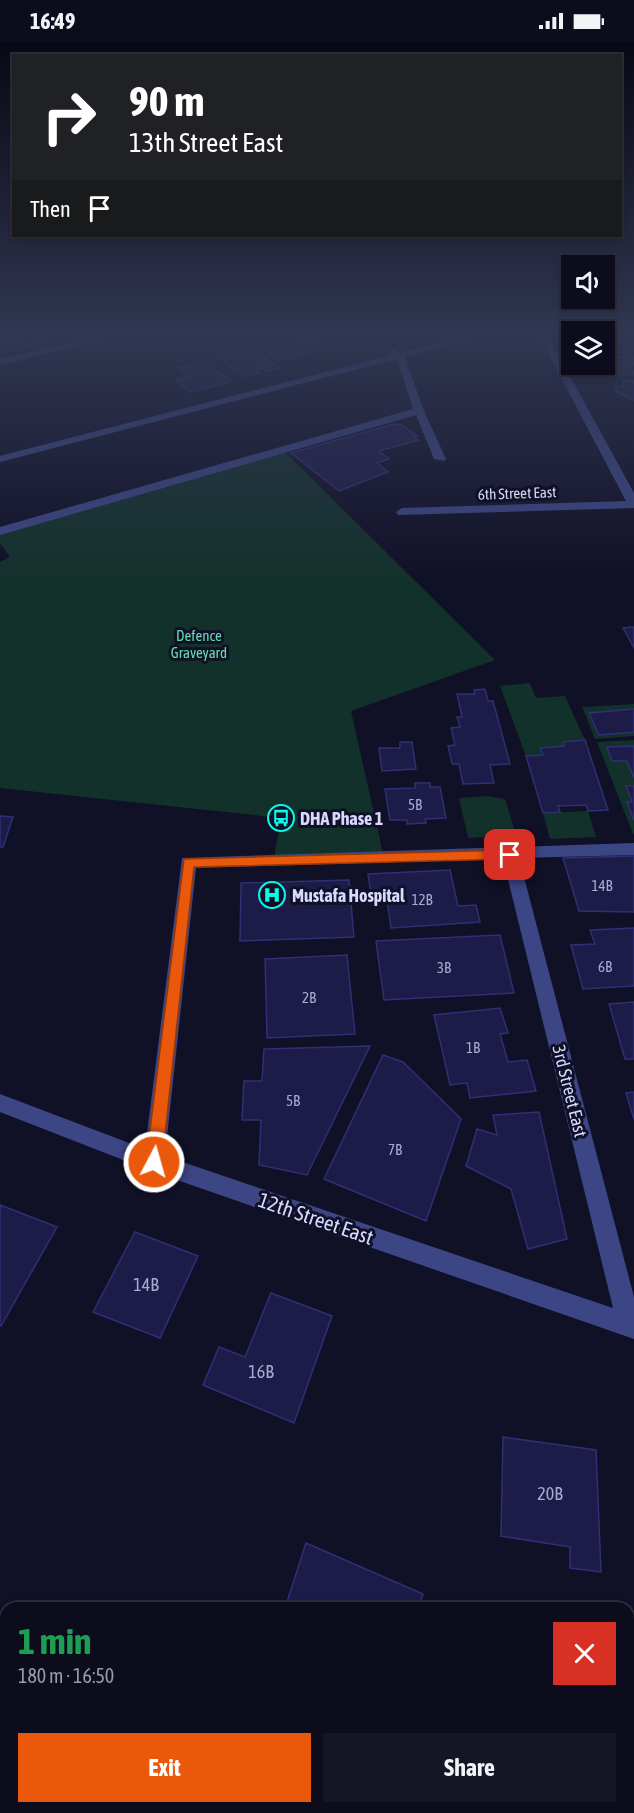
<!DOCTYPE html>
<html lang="en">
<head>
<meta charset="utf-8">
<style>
	:root { --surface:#0c0c1d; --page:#151526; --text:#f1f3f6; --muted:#9a9ba4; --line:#2c2c3b; --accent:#ea580c }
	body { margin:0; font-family:"Asap Condensed",sans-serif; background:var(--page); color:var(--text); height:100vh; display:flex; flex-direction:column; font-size:22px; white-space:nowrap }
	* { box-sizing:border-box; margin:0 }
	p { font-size:20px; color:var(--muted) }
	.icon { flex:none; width:33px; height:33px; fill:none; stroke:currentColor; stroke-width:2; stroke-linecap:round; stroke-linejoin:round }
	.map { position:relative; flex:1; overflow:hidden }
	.details { position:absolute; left:0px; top:1560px; width:634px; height:212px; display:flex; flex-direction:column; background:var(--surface); border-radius:18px 18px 0 0; box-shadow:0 3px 9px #0003,0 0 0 2px var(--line) }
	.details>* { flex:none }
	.guide { position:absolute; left:12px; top:12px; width:610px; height:183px; border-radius:0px; box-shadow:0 3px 9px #0003,0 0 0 2px var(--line); background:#202124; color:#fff; overflow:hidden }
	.controls { position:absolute; left:561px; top:213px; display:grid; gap:12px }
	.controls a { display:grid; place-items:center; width:54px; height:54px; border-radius:0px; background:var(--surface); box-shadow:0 3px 9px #0003,0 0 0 2px var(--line); font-size:30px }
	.pin { position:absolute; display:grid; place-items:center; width:51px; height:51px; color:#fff; margin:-26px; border-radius:12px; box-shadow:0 3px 9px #0006 }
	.me { position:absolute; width:66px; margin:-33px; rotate:6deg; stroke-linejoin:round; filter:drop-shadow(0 0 4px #0008) }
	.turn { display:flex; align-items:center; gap:21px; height:126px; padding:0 18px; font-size:27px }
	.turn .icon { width:78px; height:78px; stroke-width:2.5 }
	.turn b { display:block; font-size:42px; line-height:51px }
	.then { display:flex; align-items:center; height:57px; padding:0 18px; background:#0003; gap:12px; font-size:22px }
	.round { display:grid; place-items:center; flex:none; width:63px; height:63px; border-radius:0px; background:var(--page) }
	.head { display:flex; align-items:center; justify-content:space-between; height:102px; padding:0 18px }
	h1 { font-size:36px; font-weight:700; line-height:45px; color:#1e9e55 }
	.action { display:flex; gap:12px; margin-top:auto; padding:12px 18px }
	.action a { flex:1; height:69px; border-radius:0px; background:var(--accent); color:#fff; font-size:24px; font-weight:700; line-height:69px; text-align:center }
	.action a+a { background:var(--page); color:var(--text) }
	.status { display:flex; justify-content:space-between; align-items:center; height:42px; padding:0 30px; background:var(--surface); direction:ltr }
	.status svg { height:16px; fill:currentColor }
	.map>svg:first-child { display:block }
	.green { fill:#13312b }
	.building { fill:#1d1c48; stroke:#302f73; stroke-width:1.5 }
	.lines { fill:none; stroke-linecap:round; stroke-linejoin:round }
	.minor { fill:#3c4685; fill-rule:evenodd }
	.route { fill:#ea580c; stroke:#983908; stroke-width:1.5 }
	.labels { text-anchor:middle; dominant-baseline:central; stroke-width:6; stroke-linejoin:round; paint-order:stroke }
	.far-street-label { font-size:15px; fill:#d7d9fe; stroke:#101027 }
	.far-park-label { font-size:15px; fill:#63deaa; stroke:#101027 }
	.number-label { font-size:15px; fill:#a8aad0 }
	.poi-label { font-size:18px; font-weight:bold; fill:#d7d9fe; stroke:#101027; text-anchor:start }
	.street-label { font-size:18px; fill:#d7d9fe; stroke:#101027 }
	.near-number-label { font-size:18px; fill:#a8aad0 }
	.near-street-label { font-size:21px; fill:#d7d9fe; stroke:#101027 }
</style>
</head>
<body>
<div class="status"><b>16:49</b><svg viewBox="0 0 49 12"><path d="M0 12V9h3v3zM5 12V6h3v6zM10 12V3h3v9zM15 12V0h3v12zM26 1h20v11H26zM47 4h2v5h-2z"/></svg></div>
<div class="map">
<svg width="634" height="1771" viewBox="0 0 634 1771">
	<rect width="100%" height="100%" fill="#101027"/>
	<path class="green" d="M 283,408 L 495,618 L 351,669 L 384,816 L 274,815 L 281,776 L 0,746 L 0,520 L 10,515 L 0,501 L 0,489 Z
		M 530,641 L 536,656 L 565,654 L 585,698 L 563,700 L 564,704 L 540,706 L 543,713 L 526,714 L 500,644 Z
		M 634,662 L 634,694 L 595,697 L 582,665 Z
		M 634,698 L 634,792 L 633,792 L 597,700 Z
		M 488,754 L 505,757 L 516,793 L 468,796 L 459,756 Z
		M 588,769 L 596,795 L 550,797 L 543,771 Z"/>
	<path class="building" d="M 19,292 L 32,305 L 1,311 L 0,296 Z
		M 26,292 L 65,292 L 68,295 L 39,301 Z
		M 310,292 L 322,296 L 307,300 L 312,303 L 318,301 L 322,304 L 317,306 L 320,308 L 280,318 L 261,304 Z
		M 604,292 L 619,292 L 632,309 L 616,310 L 607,298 L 604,298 Z
		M 253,307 L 280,326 L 266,330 L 261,325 L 255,327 L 260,331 L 245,335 L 238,329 L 235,330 L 219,315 Z
		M 634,314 L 634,323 L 631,323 L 634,333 L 610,334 L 604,325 L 589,325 L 587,322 L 604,322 L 604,316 Z
		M 206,320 L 232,340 L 190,350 L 176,338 L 189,335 L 178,326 Z
		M 623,338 L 634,339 L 634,358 L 617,350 L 615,344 L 623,344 Z
		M 394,382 L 402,383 L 417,394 L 413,395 L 418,398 L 379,409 L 389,417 L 377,421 L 388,430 L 339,449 L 291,411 Z
		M 634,585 L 634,606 L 623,586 Z
		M 485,647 L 488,659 L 493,659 L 510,722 L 490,723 L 494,741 L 463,742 L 459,722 L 452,722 L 448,704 L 455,703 L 451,686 L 460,685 L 457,675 L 462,675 L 457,652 L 475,652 L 474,648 Z
		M 634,667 L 634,690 L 599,693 L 589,671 Z
		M 585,698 L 608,768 L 588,769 L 586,763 L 558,764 L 560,770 L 543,771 L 526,714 L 543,713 L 540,706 L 564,704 L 563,700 Z
		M 400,700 L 412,700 L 416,727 L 382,729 L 379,706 L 400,706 Z
		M 634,704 L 634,736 L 627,719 L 612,719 L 607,705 Z
		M 415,741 L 430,741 L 430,745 L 440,745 L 446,776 L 425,777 L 426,781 L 407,782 L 407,778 L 390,778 L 385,747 L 415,746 Z
		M 626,744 L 634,744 L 634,778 L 627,760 L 632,760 Z
		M 0,774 L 13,775 L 3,805 L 0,805 Z
		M 634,814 L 634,870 L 579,869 L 563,816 Z
		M 450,828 L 458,864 L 476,863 L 480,880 L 391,886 L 386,851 L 371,852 L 368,832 Z
		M 349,838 L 354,895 L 240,899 L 241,841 Z
		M 634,886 L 634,944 L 583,947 L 571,903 L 595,902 L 590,888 Z
		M 500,893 L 514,951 L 384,958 L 376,899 Z
		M 347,913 L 355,992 L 267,996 L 265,917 Z
		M 634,960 L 634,1017 L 625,1017 L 609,962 Z
		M 500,966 L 508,991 L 500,992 L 508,1020 L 527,1018 L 536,1049 L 470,1056 L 467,1041 L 450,1043 L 434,973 Z
		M 370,1004 L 307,1133 L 259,1123 L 261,1078 L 242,1078 L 244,1039 L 262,1039 L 264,1007 Z
		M 383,1013 L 403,1020 L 461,1077 L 426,1179 L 324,1137 Z
		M 634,1050 L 634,1078 L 626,1051 Z
		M 539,1070 L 567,1197 L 528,1207 L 511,1147 L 466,1124 L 477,1087 L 497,1093 L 493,1073 Z
		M 0,1163 L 57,1185 L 1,1284 L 0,1283 Z
		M 135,1190 L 198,1214 L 160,1296 L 93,1270 Z
		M 271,1251 L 332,1274 L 294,1381 L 203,1343 L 219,1305 L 245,1315 Z
		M 503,1395 L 596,1408 L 601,1530 L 570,1526 L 570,1505 L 501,1494 Z
		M 306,1501 L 423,1552 L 419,1566 L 285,1566 Z
		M 628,1581 L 634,1582 L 634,1657 L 628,1656 Z"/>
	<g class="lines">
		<path class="minor" d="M 111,292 L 128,292 L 0,323 L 0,317 Z
			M 472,292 L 488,292 L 405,315 L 424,369 L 446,417 L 444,419 L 434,417 L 416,373 L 0,493 L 0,485 L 413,367 L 397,317 L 0,420 L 0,414 L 391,313 L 389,307 L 395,307 L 400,311 Z
			M 538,292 L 547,292 L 634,451 L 634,466 L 398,473 L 396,470 L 402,466 L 626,459 Z
			M 634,801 L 634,813 L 519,816 L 634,1255 L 634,1297 L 154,1130 L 0,1070 L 0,1052 L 145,1107 L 182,816 ZM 503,817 L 613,1266 L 165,1114 L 196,826 Z
			M 0,1749 L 6,1752 L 6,1766 L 30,1766 L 33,1771 L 0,1771 Z"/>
	</g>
	<linearGradient id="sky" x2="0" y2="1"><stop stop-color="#090915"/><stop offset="0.54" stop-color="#313752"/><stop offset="1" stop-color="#313752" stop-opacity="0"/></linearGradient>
	<rect width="634" height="540" fill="url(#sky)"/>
	<path class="route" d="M 510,808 L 516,813 L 510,817 L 194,825 L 162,1120 L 160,1125 L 154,1127 L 148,1125 L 146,1120 L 184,817 Z"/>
	<defs>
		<symbol id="bus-ring" viewBox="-11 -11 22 22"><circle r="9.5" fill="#101027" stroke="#06fbe9" stroke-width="1.5"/><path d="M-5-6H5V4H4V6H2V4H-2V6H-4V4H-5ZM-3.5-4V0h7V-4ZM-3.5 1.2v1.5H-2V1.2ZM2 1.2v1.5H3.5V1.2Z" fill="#06fbe9"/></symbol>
		<symbol id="hospital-ring" viewBox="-11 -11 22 22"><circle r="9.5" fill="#101027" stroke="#06fbe9" stroke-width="1.5"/><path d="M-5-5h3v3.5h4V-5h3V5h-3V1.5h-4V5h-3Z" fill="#06fbe9"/></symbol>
	</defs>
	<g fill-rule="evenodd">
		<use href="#bus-ring" x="266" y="761" width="30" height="30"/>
		<use href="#hospital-ring" x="257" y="838" width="30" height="30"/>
	</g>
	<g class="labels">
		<g class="far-street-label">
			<text transform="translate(517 451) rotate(-2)">6th Street East</text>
		</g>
		<g class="far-park-label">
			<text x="199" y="593">Defence<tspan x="199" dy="17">Graveyard</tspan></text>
		</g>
		<g class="number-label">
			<text x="415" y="762">5B</text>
			<text x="602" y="843">14B</text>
			<text x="422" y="857">12B</text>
			<text x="605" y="924">6B</text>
			<text x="444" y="925">3B</text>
			<text x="309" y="955">2B</text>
			<text x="473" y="1005">1B</text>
			<text x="293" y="1058">5B</text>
			<text x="395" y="1107">7B</text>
		</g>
		<g class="poi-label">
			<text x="300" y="776">DHA Phase 1</text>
			<text x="292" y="853">Mustafa Hospital</text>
		</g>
		<g class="street-label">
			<text transform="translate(570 1049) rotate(76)">3rd Street East</text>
		</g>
		<g class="near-number-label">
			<text x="146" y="1242">14B</text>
			<text x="261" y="1329">16B</text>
			<text x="550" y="1451">20B</text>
		</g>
		<g class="near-street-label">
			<text transform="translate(316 1176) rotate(19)">12th Street East</text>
		</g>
	</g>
</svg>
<div class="controls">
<a><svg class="icon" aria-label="sound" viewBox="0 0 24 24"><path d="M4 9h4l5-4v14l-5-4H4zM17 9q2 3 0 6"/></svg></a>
<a><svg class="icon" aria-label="layers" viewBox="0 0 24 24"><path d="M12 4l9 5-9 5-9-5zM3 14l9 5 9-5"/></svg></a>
</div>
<div class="pin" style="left:510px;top:813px;background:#d93025"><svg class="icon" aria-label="arrive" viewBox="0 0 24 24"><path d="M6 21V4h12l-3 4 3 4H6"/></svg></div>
<svg class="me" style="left:154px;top:1120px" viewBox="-20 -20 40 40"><circle r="17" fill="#ea580c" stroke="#fff" stroke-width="3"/><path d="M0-11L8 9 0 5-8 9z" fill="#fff"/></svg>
<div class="guide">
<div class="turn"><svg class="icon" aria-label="right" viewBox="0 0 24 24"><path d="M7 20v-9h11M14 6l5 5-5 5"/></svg><div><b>90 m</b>13th Street East</div></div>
<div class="then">Then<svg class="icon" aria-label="arrive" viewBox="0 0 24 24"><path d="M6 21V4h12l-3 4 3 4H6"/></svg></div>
</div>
<section class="details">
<div class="head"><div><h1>1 min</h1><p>180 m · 16:50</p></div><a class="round" style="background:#d93025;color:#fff"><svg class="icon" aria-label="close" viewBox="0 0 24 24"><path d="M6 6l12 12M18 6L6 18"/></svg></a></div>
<div class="action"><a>Exit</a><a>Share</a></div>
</section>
</div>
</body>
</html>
